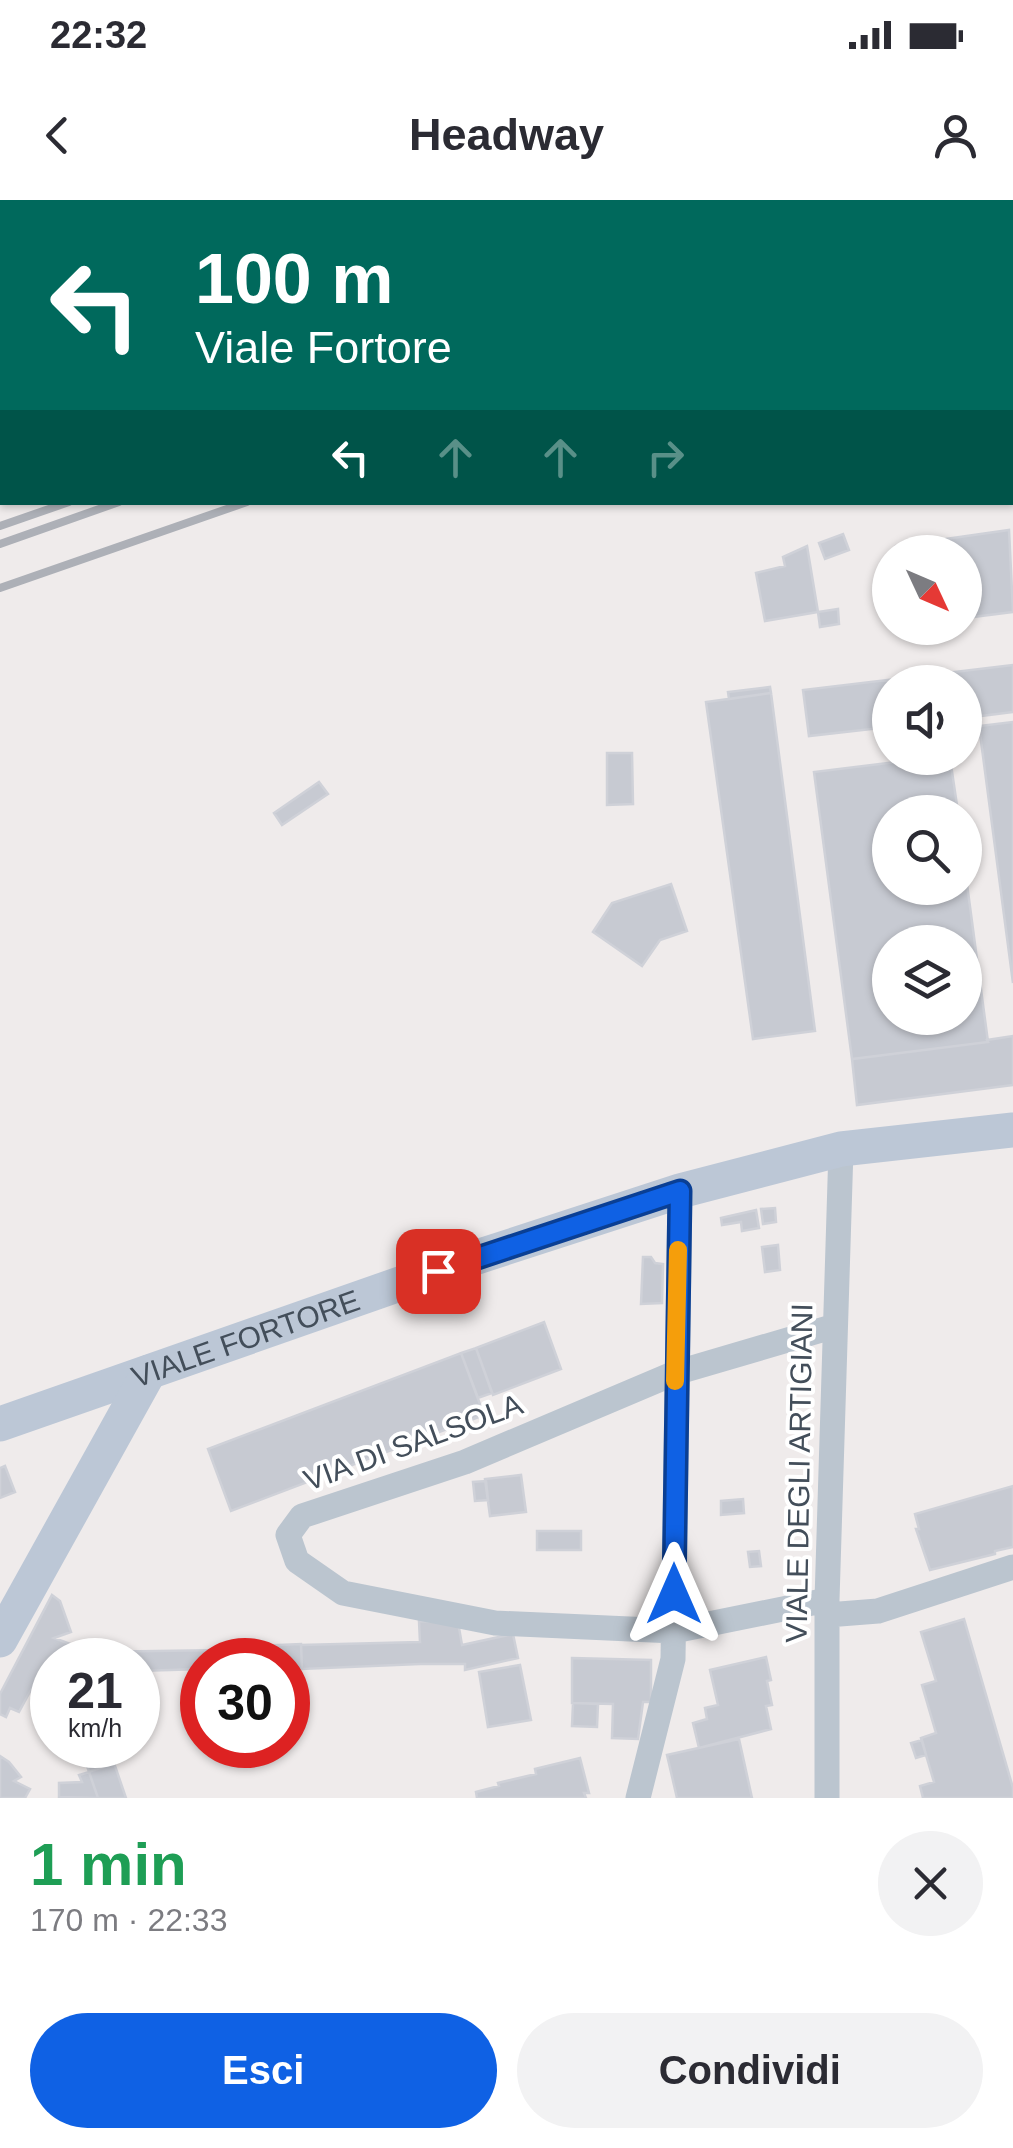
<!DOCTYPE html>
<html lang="it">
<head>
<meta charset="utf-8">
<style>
	:root { --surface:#fff; --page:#f2f2f3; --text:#2b2b33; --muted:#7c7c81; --accent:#0f61e4 }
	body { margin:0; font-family:Arial,sans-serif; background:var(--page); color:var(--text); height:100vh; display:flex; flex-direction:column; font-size:38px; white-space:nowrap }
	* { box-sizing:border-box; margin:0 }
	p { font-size:32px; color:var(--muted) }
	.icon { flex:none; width:55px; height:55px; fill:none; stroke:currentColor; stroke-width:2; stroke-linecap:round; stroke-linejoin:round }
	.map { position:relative; height:1598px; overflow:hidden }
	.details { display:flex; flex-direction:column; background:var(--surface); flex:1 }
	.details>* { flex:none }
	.top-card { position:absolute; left:0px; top:0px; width:1015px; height:305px; box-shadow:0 2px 8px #0004; background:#00695c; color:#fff; overflow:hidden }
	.needle { width:65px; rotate:134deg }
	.buttons { position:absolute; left:872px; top:335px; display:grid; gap:20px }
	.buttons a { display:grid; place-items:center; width:110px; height:110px; border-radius:50%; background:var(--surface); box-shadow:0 2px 8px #0004; font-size:50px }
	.speed { position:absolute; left:30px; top:1438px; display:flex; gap:20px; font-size:50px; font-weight:700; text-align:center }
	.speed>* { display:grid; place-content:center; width:130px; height:130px; border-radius:50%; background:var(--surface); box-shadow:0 2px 8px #0004; line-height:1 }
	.speed small { font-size:25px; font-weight:400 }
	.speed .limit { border:15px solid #d22; background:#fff; color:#111 }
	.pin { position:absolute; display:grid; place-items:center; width:85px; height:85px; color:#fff; margin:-42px; border-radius:20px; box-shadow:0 5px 15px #0006 }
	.me { position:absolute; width:110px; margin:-55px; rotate:0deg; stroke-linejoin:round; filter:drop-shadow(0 0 8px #0008) }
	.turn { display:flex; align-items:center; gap:35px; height:210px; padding:0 30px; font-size:45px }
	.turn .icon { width:130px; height:130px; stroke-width:2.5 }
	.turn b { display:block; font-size:70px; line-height:85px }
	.lanes { display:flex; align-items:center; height:95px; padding:0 30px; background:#0003; justify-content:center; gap:50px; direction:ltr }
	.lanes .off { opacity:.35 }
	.round { display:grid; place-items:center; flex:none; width:105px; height:105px; border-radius:52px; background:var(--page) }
	.head { display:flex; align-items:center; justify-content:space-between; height:170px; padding:0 30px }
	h1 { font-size:60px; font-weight:700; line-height:75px; color:#1e9e55 }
	.button { display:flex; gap:20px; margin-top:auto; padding:20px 30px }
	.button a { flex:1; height:115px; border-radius:60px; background:var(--accent); color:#fff; font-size:40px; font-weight:700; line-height:115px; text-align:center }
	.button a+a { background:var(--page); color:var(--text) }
	.status { display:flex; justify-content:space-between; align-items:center; height:70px; padding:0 50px; background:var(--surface); direction:ltr }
	.status svg { height:28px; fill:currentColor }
	header { display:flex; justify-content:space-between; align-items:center; height:130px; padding:0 30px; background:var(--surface); font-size:45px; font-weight:700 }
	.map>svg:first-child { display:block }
	.building { fill:#c7cad2; stroke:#cfd1d8; stroke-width:2.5; fill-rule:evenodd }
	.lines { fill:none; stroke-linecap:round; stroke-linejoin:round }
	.lane { stroke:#bbc5cf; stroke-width:12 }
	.street { stroke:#bbc5cf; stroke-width:25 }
	.secondary { stroke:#bcc7d6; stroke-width:35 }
	.rail { stroke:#adb0b7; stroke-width:8 }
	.route-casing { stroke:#0a3f94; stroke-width:25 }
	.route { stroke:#0f61e4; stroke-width:18 }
	.slow { stroke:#f59e0b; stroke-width:18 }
	.labels { text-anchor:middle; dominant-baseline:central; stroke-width:8; stroke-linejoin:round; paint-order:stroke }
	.street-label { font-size:30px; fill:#434e5a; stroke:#fff }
</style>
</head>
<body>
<div class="status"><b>22:32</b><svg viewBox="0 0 49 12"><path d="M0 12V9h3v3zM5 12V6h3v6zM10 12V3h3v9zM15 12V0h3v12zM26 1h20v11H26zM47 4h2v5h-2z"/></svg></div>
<header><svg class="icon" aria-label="back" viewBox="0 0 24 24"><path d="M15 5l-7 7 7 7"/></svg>Headway<svg class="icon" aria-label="person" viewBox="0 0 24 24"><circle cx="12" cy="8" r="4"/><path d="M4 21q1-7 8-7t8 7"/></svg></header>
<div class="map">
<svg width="1013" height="1598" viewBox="0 0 1013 1598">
	<rect width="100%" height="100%" fill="#efebeb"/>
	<path class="building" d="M 90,0 L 167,0 L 168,2 L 83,2 Z
		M 0,32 L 2,32 L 0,105 Z
		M 1009,330 L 1013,412 L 965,418 L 965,352 L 897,352 L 896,346 Z
		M 843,334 L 849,350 L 825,359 L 819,343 Z
		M 807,346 L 818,412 L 765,421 L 756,373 L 785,366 L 783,357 Z
		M 838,409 L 839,424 L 820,427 L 818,412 Z
		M 1013,465 L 1013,512 L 965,518 L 965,482 L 890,482 L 890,527 L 809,536 L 803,490 Z
		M 770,487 L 771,493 L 729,499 L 728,492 Z
		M 771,493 L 815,831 L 753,839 L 706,502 Z
		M 1013,522 L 1013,783 L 979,526 Z
		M 607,553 L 632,553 L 633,604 L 607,605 Z
		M 929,558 L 950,558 L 958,612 L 890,612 L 890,688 L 965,688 L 965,669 L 988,842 L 852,859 L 814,572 ZM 890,742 L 965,742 L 965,818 L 890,818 Z
		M 319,582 L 328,594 L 282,625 L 274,613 Z
		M 671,684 L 687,731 L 660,740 L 642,766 L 593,732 L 612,703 Z
		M 1013,836 L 1013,885 L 857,905 L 852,859 L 988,842 L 987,840 Z
		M 775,1008 L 776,1022 L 763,1024 L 761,1009 Z
		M 756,1010 L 759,1028 L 742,1031 L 741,1022 L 722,1025 L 721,1018 Z
		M 778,1045 L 780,1070 L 765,1072 L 762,1047 Z
		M 643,1057 L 651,1057 L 655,1063 L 663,1064 L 662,1103 L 641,1104 Z
		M 544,1122 L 561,1169 L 493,1195 L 476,1148 Z
		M 476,1148 L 492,1193 L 478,1198 L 461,1153 Z
		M 461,1153 L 484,1215 L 231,1311 L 208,1249 Z
		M 5,1266 L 15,1292 L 0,1298 L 0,1268 Z
		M 521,1275 L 526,1312 L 490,1316 L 485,1279 Z
		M 486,1281 L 488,1300 L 475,1301 L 473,1282 Z
		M 1013,1286 L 1013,1347 L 995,1351 L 995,1354 L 930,1370 L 916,1329 L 919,1329 L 915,1314 Z
		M 743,1299 L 744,1313 L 721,1315 L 721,1301 Z
		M 537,1331 L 581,1331 L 581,1350 L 537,1350 Z
		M 759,1351 L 761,1366 L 750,1367 L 748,1352 Z
		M 52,1395 L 60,1401 L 71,1432 L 54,1438 L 73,1445 L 79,1460 L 52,1460 L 50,1486 L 40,1491 L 32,1488 L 19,1512 L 10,1508 L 6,1517 L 0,1514 L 0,1494 Z
		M 964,1419 L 1013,1588 L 1013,1598 L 923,1598 L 920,1586 L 934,1582 L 921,1538 L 936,1533 L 922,1485 L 936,1481 L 921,1432 Z
		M 419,1421 L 458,1422 L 462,1445 L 513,1434 L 518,1458 L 465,1470 L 465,1464 L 420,1464 L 302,1469 L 301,1445 L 420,1442 Z
		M 301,1444 L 302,1469 L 288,1469 L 288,1460 L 227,1460 L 227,1447 Z
		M 224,1450 L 224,1460 L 202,1460 L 202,1469 L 138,1471 L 138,1460 L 88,1460 L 88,1452 Z
		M 766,1457 L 771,1480 L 767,1481 L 772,1505 L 766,1506 L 771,1529 L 699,1548 L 693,1523 L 707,1519 L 705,1508 L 718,1505 L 710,1470 Z
		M 572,1458 L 651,1460 L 651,1502 L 643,1502 L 638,1539 L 612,1538 L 613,1504 L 572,1503 Z
		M 520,1465 L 531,1520 L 488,1527 L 479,1472 Z
		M 52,1498 L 52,1535 L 41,1501 Z
		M 573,1503 L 598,1504 L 597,1527 L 572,1526 Z
		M 739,1539 L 752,1598 L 677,1598 L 667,1555 Z
		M 922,1540 L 926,1555 L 916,1558 L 911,1543 Z
		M 77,1545 L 109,1545 L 114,1563 L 89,1572 L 82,1551 L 79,1552 Z
		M 0,1556 L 9,1562 L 21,1577 L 14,1581 L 30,1589 L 25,1598 L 0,1598 Z
		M 580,1558 L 589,1593 L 584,1593 L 586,1598 L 477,1598 L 476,1592 L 499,1586 L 498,1583 L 536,1574 L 535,1569 Z
		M 114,1563 L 126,1598 L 98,1598 L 89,1572 Z
		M 89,1572 L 98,1598 L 59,1597 L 59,1583 L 82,1582 L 79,1575 Z"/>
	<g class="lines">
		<path class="lane" d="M 25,2 L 26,0
			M 49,2 L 56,0
			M 0,20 L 2,20"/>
		<path class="street" d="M 827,1400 L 674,1431 L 495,1423 L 343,1393 L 297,1361 L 288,1335 L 302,1316 L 465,1262 L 675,1173 L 835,1126
			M 827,1415 L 878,1411 L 1013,1367
			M 638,1598 L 673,1459 L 680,991
			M 827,1598 L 827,1400 L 841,949"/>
		<g class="secondary">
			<path id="s1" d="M 0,1224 L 474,1058 L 680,991 L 841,949 L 1013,930"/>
			<path d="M 0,1440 L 149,1172"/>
		</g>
		<path class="rail" d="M 597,2 L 605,0
			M 785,2 L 796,0
			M 822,2 L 830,0
			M 876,2 L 882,0
			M 920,2 L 926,0
			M 0,205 L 2,204
			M 0,251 L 2,250
			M 0,282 L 2,282
			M 0,326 L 69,302
			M 0,344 L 119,302
			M 0,388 L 247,302"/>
	</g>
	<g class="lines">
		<defs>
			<path id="route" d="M 438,1071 L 680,991 L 674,1394"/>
		</defs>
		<use href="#route" class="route-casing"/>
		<use href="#route" class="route"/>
		<path class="slow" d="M 675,1181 L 678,1050"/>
	</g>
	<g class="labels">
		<g class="street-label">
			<text stroke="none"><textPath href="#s1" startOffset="260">VIALE FORTORE</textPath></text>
			<text transform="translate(413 1242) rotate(-20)">VIA DI SALSOLA</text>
			<text transform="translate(799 1273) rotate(-89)">VIALE DEGLI ARTIGIANI</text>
		</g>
	</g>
</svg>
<div class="buttons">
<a><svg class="needle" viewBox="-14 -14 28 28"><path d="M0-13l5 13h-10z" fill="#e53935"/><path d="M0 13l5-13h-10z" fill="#7c7c81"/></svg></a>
<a><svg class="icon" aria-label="sound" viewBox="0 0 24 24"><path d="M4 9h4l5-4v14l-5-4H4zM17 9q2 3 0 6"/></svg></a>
<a><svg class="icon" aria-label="search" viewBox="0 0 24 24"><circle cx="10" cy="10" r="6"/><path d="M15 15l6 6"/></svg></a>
<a><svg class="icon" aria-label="layers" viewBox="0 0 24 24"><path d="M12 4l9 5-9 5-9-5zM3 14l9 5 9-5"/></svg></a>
</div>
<div class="speed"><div>21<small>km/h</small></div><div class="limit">30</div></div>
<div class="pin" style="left:438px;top:1071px;background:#d93025"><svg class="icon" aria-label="arrive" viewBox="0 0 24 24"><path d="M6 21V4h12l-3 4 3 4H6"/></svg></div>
<svg class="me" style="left:674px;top:1394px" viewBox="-20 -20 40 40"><path d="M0-17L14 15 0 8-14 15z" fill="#0f61e4" stroke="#fff" stroke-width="4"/></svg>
<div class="top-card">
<div class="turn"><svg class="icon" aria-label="left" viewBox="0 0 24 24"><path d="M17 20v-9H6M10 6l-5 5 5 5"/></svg><div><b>100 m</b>Viale Fortore</div></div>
<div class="lanes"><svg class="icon" aria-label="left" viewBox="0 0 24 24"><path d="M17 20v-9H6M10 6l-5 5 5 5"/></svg><svg class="icon off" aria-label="ahead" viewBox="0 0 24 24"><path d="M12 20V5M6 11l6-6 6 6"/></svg><svg class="icon off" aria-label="ahead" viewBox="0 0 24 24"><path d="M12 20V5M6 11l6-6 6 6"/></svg><svg class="icon off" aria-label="right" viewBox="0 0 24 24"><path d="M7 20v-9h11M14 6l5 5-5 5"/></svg></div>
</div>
</div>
<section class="details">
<div class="head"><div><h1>1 min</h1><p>170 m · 22:33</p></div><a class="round"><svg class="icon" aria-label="close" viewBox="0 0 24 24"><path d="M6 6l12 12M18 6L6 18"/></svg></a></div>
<div class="button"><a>Esci</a><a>Condividi</a></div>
</section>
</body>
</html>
